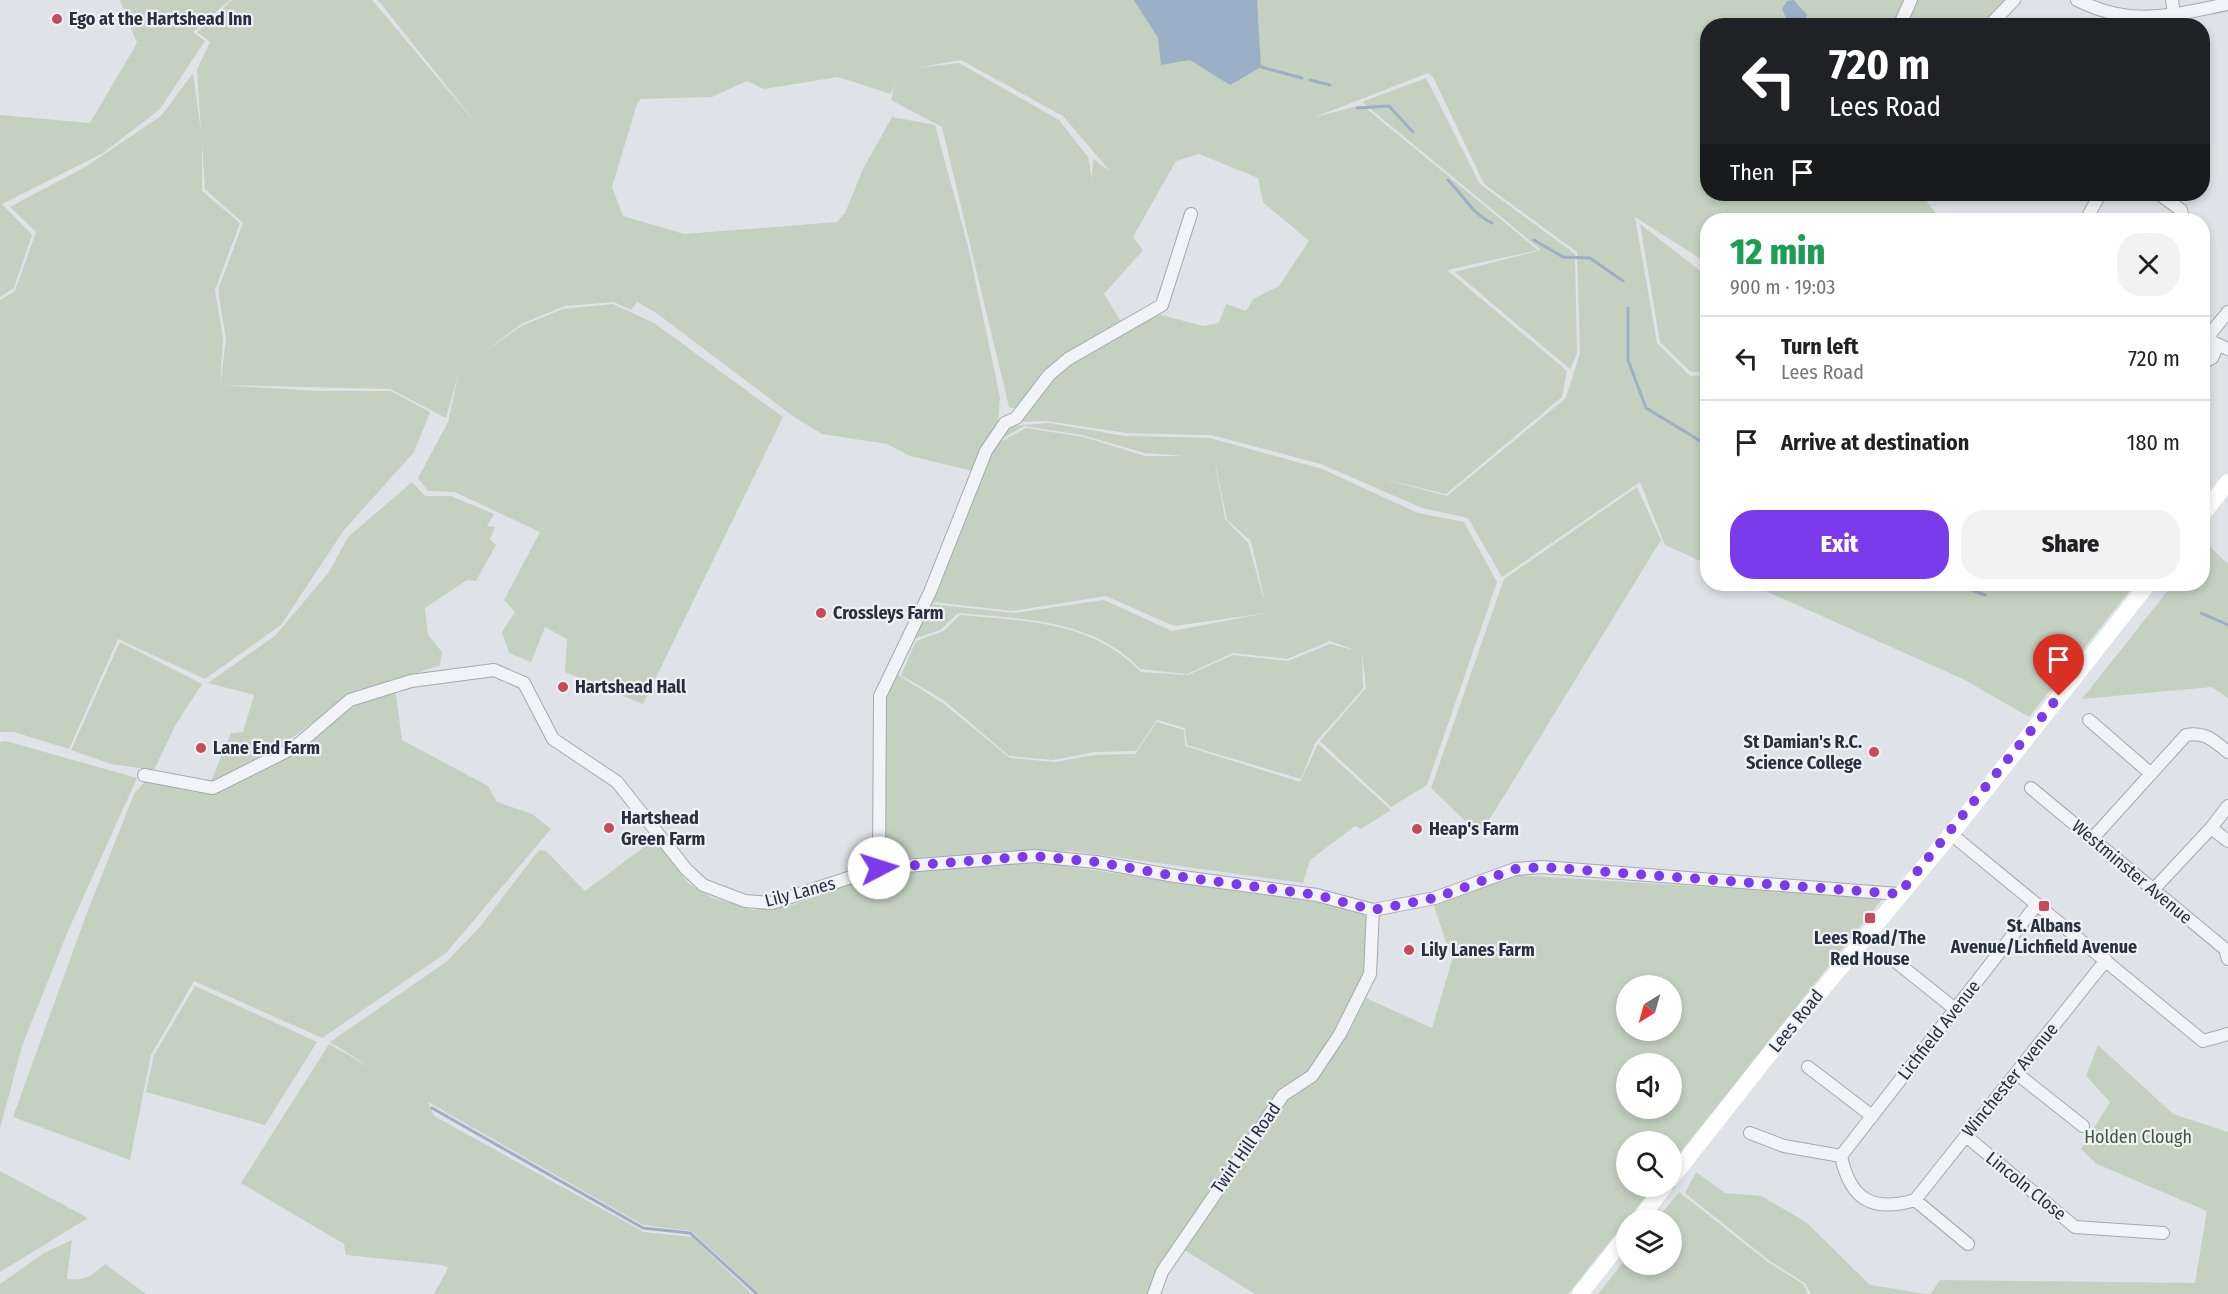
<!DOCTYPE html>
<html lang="en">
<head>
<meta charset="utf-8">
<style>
	:root { --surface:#fff; --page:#f2f2f2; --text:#202124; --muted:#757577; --line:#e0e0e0; --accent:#7c3aed }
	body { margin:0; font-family:"Fira Sans Condensed",sans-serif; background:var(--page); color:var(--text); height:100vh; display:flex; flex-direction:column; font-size:22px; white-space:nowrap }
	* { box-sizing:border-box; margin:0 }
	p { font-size:20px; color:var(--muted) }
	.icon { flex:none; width:33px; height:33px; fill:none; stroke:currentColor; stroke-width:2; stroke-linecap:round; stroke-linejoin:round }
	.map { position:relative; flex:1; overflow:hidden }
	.details { position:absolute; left:1700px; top:213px; width:510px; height:378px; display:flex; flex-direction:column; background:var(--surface); border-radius:24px; box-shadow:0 3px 9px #0003 }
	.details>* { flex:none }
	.banner { position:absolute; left:1700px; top:18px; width:510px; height:183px; border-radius:24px; box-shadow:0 3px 9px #0003; background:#202124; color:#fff; overflow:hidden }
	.needle { width:39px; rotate:217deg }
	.controls { position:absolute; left:1616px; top:975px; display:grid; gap:12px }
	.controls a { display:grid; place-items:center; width:66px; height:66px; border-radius:50%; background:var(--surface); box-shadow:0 3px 9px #0003; font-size:30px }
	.pin { position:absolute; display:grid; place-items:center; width:51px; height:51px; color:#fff; margin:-62px -26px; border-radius:50% 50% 50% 0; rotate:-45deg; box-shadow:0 0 6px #0007 }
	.pin .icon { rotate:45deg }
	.me { position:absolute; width:66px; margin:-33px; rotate:85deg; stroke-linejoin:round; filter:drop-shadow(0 0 4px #0008) }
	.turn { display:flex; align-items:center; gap:21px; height:126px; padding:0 30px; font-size:27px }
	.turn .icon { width:78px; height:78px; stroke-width:2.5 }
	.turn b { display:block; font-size:42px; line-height:51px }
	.then { display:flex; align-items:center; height:57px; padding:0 30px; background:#0003; gap:12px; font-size:22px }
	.round { display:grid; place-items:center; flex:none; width:63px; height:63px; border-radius:24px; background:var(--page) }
	.overview { display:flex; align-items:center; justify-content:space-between; height:102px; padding:0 30px }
	h1 { font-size:36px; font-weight:800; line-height:45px; color:#1e9e55 }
	.cta { display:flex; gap:12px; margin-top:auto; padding:12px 30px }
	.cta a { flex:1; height:69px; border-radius:24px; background:var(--accent); color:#fff; font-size:24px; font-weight:800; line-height:69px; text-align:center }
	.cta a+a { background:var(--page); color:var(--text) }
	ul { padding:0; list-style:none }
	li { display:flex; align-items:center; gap:18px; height:84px; padding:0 30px; border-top:2px solid var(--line) }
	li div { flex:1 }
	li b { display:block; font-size:22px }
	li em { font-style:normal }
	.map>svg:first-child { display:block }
	.green { fill:#c4d1c0; fill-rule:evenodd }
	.water { fill:#9bb0c6 }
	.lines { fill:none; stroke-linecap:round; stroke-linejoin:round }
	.stream { stroke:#9bb0c6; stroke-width:3 }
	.minor-casing { stroke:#a4a9b1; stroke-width:14 }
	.minor { stroke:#f1f3f6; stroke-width:12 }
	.secondary { stroke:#fff; stroke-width:16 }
	.route { stroke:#7c3aed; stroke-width:10; stroke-dasharray:0 18 }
	.poi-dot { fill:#c8485c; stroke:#eef1f5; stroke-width:2 }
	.labels { text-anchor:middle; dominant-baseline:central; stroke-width:4.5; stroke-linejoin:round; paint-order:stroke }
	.poi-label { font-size:18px; font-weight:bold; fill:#28303e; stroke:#eef1f5; text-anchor:start }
	.street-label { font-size:18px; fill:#28303e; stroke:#eef1f5 }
	.park-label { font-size:18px; fill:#3d5936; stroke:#eef1f5 }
</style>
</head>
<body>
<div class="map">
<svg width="2228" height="1294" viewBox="0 0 2228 1294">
	<rect width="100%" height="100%" fill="#dfe2e7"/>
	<path class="green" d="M 120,0 L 230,0 L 193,32 L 205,41 L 160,109 L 103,153 L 2,204 L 32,235 L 14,288 L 0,297 L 0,115 L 90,123 L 137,43 Z
		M 232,0 L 372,0 L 479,127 L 378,0 L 2007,0 L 1981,25 L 1707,26 L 1707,194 L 1921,194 L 1941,220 L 1707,220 L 1707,263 L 1635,217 L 1657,343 L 1690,376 L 1707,375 L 1707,564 L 1665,545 L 1640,482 L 1502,577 L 1468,518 L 1422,508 L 1321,464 L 1211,435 L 1127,433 L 1046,421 L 1016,422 L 1054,374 L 1158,314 L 1203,326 L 1219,323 L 1226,304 L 1246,311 L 1253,299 L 1279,286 L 1309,241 L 1263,202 L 1258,178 L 1199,154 L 1176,161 L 1133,237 L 1143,250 L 1104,294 L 1122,323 L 1061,358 L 1018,409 L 1009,407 L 942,127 L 891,100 L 895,82 L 891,94 L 838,77 L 764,89 L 747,81 L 712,97 L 641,99 L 637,104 L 612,187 L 623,216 L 684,234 L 837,222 L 845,213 L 863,169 L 892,117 L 935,125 L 968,246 L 1000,397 L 998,420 L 973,471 L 910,456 L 887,444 L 822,434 L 794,417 L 655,312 L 637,302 L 631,310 L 614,302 L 565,306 L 521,324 L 479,356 L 521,326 L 563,309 L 613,304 L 654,323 L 783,417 L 643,704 L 565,672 L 567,639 L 545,627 L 531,662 L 509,653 L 502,632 L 515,612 L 504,600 L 540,532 L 455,492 L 428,491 L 418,478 L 448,422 L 459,371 L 446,418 L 390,389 L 222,385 L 316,391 L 391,391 L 430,412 L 414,452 L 344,530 L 281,625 L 205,679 L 118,639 L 69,749 L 14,732 L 0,732 L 0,300 L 15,291 L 36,232 L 10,207 L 85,167 L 161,116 L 193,73 L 201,132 L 197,70 L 210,42 L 197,32 ZM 961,60 L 1063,116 L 1110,171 L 1093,159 L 1092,179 L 1088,157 L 1059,120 L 959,63 L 916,68 ZM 1428,73 L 1433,77 L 1484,184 L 1577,252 L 1580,353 L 1566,398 L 1447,496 L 1379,478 L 1446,494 L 1562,397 L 1567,371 L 1447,270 L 1538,250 L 1362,105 L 1315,117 ZM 202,144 L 205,189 L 243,223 L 218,290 L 226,339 L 220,386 L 223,338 L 215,290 L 240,223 L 202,191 Z
		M 1426,78 L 1480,184 L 1575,254 L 1577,354 L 1570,369 L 1455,272 L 1541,250 L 1362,102 Z
		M 1640,224 L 1707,276 L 1707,372 L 1691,372 L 1660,342 Z
		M 1049,423 L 1125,436 L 1210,438 L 1322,469 L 1418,513 L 1464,522 L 1497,582 L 1427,785 L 1391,807 L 1320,741 L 1366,688 L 1362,652 L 1363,689 L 1315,743 L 1301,779 L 1187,745 L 1185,728 L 1157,720 L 1136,751 L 1094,752 L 1053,760 L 1009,756 L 945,701 L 901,675 L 916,641 L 944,631 L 960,615 C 1027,621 1092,621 1141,672 L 1188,675 L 1233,655 L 1288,661 L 1330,644 L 1357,651 L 1330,641 L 1287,659 L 1233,653 L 1187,674 L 1140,669 C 1094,619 1022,619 958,613 L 940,630 L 910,640 L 930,604 L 1015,613 L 1104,600 L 1172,631 L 1267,613 L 1174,626 L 1106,596 L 1013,611 L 933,602 L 991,447 L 1026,428 L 1084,437 L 1145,456 L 1184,456 L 1145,453 L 1082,435 L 1024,426 L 992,445 L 1011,426 ZM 1214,457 L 1227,520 L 1251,541 L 1266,606 L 1248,543 L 1225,519 Z
		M 412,482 L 425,496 L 451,496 L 494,514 L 487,526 L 495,527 L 490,539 L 496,545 L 476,581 L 467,580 L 425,608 L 428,635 L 442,652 L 440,665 L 347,697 L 265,758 L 211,781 L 231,733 L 243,732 L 254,695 L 208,683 L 275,636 L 329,572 L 348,537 Z
		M 1637,487 L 1661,540 L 1480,835 L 1431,788 L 1504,579 Z
		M 2206,543 L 2228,564 L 2228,698 L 2212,687 L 2082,699 L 2173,584 L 2202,584 L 2202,548 Z
		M 1750,584 L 2135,584 L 2029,717 L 1963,679 Z
		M 120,642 L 202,684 L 176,724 L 154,770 L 111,764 L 71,750 Z
		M 894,672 L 944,704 L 1010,758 L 1055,762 L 1095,755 L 1135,754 L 1157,722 L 1184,730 L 1185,746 L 1300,782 L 1318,744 L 1391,810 L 1361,829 L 1355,826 L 1310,860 L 1303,883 L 1071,851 L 889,861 L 885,857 L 884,701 Z
		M 395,688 L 402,740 L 488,786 L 497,802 L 532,814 L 551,829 L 446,953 L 322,1038 L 194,981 L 151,1055 L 130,1160 L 13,1117 L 85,918 L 134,794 L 147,779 L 212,793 L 356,705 Z
		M 6,741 L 137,778 L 68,931 L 22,1046 L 0,1129 L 0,742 Z
		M 655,839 L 688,883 L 711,897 L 753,910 L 792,905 L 863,880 L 978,860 L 1041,862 L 1165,881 L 1289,894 L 1366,913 L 1365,963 L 1361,980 L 1311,1072 L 1279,1092 L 1238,1150 L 1149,1294 L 760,1294 L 691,1231 L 643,1225 L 428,1102 L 434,1116 L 644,1232 L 692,1237 L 752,1294 L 434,1294 L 448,1268 L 442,1265 L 346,1255 L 344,1244 L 241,1183 L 329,1044 L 373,1069 L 330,1042 L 446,962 L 479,928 L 539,850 L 546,851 L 585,891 Z
		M 1517,875 L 1883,898 L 1671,1164 L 1671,1142 L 1626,1142 L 1626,1186 L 1653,1187 L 1568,1294 L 1255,1294 L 1181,1248 L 1285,1099 L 1313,1079 L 1347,1036 L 1366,998 L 1432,1028 L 1452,960 L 1434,906 ZM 1626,986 L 1671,986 L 1671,1030 L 1626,1030 ZM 1626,1064 L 1671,1064 L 1671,1108 L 1626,1108 Z
		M 195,986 L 317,1042 L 265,1125 L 146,1092 L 154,1055 Z
		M 2098,1045 L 2173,1114 L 2228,1132 L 2228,1294 L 1930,1294 L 1940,1280 L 2195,1283 L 2207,1211 L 2097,1164 L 2081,1149 L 2110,1102 L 2086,1076 Z
		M 0,1171 L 88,1218 L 0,1272 Z
		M 1696,1172 L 1725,1193 L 1761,1196 L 1806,1222 L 1870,1285 L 1926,1294 L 1811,1294 L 1805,1283 L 1771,1262 L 1685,1193 Z
		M 1679,1192 L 1768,1262 L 1803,1284 L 1808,1294 L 1598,1294 L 1626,1259 L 1626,1264 L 1671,1264 L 1671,1220 L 1657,1219 Z
		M 72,1240 L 67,1279 C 85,1281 92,1276 105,1264 L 146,1294 L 0,1294 L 0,1284 L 44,1253 Z"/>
	<path class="water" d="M 1134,0 L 1257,0 L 1261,67 L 1230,85 L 1190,60 L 1161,65 L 1158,38 Z
		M 1794,0 L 1807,15 L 1804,25 L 1789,25 L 1782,9 L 1787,1 Z"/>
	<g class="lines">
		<path class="stream" d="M 1261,67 L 1302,78
			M 1310,80 L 1330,85
			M 1357,108 L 1389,106 L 1413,132
			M 1448,180 C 1464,196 1471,213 1492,223
			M 1534,240 L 1563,257 L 1590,258 L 1623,281
			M 1628,308 L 1628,360 L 1646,408 L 1707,445
			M 1956,584 L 1985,595
			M 2201,613 L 2228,625
			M 432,1108 L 643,1228 L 690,1233 L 757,1294"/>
		<defs>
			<path id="minor" d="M 2077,0 C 2133,28 2170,15 2228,4
				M 2172,0 L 2174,14
				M 1899,26 L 1911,0
				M 1989,26 L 2014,0
				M 2159,194 L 2181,210 L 2183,220
				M 2086,220 L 2100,194
				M 2202,337 L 2228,349
				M 2206,339 L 2228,312
				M 2202,363 L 2212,358 L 2218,345
				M 2089,720 L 2150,773
				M 144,775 L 213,788 L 295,747 L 350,700 L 411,681 L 494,670 L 524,683 L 553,739 L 617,782 L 686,869 L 703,885 L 745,901 L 772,903 L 879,868 L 1034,856 L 1096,862 L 1175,876 L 1317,895 L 1373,910 L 1435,898 L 1515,869 L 1542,867 L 1899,894
				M 2031,788 L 2225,949 L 2228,959
				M 2211,828 L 2228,841
				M 1951,834 L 2203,1041 L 2228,1034
				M 2092,839 L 2186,735 C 2205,731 2214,741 2228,752
				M 879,868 L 880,696 L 930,592 L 986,451 L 1005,423 L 1016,418 L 1049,375 L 1068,359 L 1162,305 L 1191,214
				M 2153,890 L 2211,828 L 2228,806
				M 1895,961 L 1955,1009
				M 1808,1067 L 1872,1116
				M 2016,1073 L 2083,1126
				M 1750,1133 L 1784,1146 L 1841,1156 C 1850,1199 1872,1213 1915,1200 L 1968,1244
				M 1966,1136 L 2075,1227 L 2163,1233
				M 1841,1156 L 2037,904
				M 1915,1200 L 2106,960
				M 1154,1294 L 1162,1272 L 1283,1095 L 1312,1076 L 1340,1034 L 1370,974 L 1373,910"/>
		</defs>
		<use href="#minor" class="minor-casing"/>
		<use href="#minor" class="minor"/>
		<path class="secondary" d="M 2202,515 L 2228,482
			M 1671,1179 L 1778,1043 L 1951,834 L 2148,584
			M 1639,1220 L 1665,1186
			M 1580,1294 L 1626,1236"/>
	</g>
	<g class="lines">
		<path class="route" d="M 879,868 L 1034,856 L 1096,862 L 1175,876 L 1317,895 L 1373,910 L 1435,898 L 1515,869 L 1542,867 L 1899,894 L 2059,696"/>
	</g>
	<g class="poi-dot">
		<circle cx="57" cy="19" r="6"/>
		<circle cx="821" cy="613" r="6"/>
		<circle cx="563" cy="687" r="6"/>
		<circle cx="201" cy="748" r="6"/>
		<circle cx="1874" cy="752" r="6"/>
		<circle cx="609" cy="828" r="6"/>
		<circle cx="1417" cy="829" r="6"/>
		<rect x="2038" y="900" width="12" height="12" rx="3"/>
		<rect x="1864" y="912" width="12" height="12" rx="3"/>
		<circle cx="1409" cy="950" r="6"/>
	</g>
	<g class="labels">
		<g class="poi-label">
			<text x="69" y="19">Ego at the Hartshead Inn</text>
			<text x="833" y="613">Crossleys Farm</text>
			<text x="575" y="687">Hartshead Hall</text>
			<text x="1862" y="742" text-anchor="end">St Damian's R.C.<tspan x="1862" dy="21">Science College</tspan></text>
			<text x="213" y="748">Lane End Farm</text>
			<text x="621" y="818">Hartshead<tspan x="621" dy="21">Green Farm</tspan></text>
			<text x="1429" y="829">Heap's Farm</text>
			<text x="2044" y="926" text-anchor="middle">St. Albans<tspan x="2044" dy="21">Avenue/Lichfield Avenue</tspan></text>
			<text x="1870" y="938" text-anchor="middle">Lees Road/The<tspan x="1870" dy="21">Red House</tspan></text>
			<text x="1421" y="950">Lily Lanes Farm</text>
		</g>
		<g class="street-label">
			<text transform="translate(2132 872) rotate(40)">Westminster Avenue</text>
			<text transform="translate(800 892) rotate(-15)">Lily Lanes</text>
			<text transform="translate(1796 1021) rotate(-51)">Lees Road</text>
			<text transform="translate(1939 1030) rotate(-52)">Lichfield Avenue</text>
			<text transform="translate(2010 1080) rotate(-51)">Winchester Avenue</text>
			<text transform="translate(1246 1148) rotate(-55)">Twirl Hill Road</text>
			<text transform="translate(2026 1186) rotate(39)">Lincoln Close</text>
		</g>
		<g class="park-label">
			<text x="2138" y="1137">Holden Clough</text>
		</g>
	</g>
</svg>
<div class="controls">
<a><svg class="needle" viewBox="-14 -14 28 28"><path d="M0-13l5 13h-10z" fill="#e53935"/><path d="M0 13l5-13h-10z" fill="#757577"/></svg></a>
<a><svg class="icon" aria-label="sound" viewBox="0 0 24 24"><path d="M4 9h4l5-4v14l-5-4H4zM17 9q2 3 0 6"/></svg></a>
<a><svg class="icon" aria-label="search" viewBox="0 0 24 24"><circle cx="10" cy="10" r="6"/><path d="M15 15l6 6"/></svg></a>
<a><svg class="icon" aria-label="layers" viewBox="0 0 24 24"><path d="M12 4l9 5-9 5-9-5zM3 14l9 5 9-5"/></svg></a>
</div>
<div class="pin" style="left:2059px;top:696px;background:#d93025"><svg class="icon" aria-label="arrive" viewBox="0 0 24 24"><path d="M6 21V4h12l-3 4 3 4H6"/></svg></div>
<svg class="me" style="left:879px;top:868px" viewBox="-20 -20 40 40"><circle r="19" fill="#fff"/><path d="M0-13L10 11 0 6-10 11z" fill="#7c3aed"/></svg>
<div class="banner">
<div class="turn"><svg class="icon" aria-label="left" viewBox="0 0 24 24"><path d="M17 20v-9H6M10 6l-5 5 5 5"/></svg><div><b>720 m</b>Lees Road</div></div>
<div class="then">Then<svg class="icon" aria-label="arrive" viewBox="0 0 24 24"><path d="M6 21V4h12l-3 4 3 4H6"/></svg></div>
</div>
<section class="details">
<div class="overview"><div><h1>12 min</h1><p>900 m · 19:03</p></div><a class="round"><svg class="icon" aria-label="close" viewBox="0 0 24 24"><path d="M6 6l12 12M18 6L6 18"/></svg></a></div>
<ul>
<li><svg class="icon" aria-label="left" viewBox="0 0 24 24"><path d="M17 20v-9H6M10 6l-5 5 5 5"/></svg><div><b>Turn left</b><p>Lees Road</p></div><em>720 m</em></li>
<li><svg class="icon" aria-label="arrive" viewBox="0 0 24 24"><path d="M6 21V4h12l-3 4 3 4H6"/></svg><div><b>Arrive at destination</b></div><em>180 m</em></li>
</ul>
<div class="cta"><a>Exit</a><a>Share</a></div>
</section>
</div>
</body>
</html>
